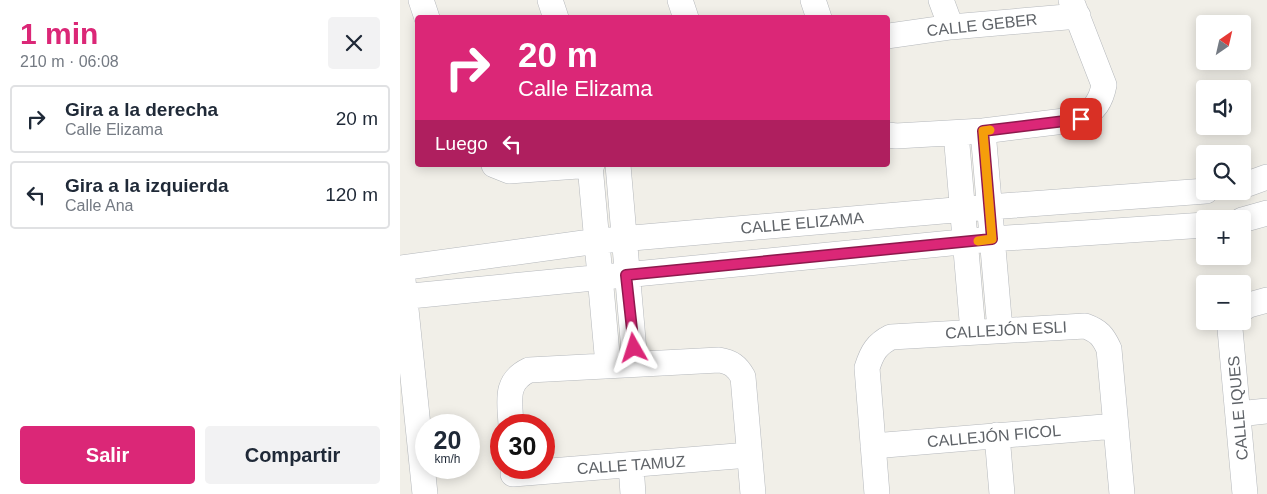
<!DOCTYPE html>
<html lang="es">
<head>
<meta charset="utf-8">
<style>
	:root { --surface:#fff; --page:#f2f2f3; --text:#1f2937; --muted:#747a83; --line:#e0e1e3; --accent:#db2777 }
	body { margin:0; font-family:Helvetica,sans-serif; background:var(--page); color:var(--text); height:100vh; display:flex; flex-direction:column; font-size:19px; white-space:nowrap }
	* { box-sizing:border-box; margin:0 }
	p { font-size:16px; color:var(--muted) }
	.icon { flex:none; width:28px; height:28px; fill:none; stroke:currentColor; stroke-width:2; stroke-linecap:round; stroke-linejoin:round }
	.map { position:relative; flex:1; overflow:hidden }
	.sheet { display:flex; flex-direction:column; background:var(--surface); width:400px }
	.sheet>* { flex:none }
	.top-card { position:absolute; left:15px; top:15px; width:475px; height:152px; border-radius:5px; box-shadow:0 2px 12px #0003; background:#db2777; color:#fff; overflow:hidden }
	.needle { width:32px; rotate:34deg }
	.fabs { position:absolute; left:796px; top:15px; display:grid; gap:10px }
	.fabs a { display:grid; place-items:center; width:55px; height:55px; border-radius:5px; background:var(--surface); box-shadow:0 2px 12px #0003; font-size:25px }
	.speed { position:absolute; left:15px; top:414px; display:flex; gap:10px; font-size:25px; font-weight:700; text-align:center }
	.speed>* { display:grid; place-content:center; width:65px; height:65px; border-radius:50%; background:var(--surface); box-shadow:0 2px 12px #0003; line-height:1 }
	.speed small { font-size:12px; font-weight:400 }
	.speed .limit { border:8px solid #d22; background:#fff; color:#111 }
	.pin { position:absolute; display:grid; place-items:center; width:42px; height:42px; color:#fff; margin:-21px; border-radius:10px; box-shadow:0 2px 8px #0006 }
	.me { position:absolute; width:55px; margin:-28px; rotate:354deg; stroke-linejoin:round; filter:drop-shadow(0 0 4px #0008) }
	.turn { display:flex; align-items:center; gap:18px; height:105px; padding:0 20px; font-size:22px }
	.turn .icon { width:65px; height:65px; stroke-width:2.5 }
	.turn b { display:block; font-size:35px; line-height:42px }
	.then { display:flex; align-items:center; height:48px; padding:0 20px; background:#0003; gap:10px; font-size:19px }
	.round { display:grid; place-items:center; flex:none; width:52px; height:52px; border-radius:5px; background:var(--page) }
	.headline { display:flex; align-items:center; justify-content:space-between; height:85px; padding:0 20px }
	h1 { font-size:30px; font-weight:800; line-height:38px; color:var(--accent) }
	.button { display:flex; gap:10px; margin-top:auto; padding:10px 20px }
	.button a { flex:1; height:58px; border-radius:5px; background:var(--accent); color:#fff; font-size:20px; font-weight:800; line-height:58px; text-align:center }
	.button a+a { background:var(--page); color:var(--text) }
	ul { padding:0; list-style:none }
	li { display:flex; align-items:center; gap:15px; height:68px; margin:0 10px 8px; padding:0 10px; border:2px solid var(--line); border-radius:5px }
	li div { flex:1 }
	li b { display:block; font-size:19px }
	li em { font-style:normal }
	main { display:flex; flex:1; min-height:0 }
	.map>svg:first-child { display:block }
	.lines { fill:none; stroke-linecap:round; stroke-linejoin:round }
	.minor-casing { stroke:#b5b8bc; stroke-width:26 }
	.minor { stroke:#fff; stroke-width:25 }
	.route-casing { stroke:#8e194d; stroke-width:12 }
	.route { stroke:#db2777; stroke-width:9 }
	.slow { stroke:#f59e0b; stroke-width:9 }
	.labels { text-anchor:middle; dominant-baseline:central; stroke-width:4.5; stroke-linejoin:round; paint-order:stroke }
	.street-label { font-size:16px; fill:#5f6368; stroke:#fff }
</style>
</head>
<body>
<main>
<section class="sheet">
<div class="headline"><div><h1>1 min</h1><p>210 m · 06:08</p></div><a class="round"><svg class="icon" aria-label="close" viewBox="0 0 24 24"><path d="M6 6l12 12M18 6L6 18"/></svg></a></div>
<ul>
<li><svg class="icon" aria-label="right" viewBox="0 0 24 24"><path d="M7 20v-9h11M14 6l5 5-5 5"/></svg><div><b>Gira a la derecha</b><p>Calle Elizama</p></div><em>20 m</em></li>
<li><svg class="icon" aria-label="left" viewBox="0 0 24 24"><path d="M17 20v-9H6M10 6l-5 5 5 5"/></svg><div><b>Gira a la izquierda</b><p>Calle Ana</p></div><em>120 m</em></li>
</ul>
<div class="button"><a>Salir</a><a>Compartir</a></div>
</section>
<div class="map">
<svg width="867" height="494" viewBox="0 0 867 494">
	<rect width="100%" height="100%" fill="#f1efe8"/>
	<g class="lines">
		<defs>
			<path id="minor" d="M 21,0 L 27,18
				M 150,0 L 156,18
				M 280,0 L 286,18
				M 413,0 L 419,18
				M 541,0 L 551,27
				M 488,36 L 551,27 L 678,16
				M 583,131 L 600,330
				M 556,133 L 573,332
				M 488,135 L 496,136 L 583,131 L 681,119 C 695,109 701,101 704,85 L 671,0
				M 94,165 L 109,171 L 192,165
				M 190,165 L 208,365
				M 218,165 L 235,363
				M 842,186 L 867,177
				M 842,220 L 867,213
				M 0,268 L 198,241 L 589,207 L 806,191
				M 3,280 L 25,494
				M 0,297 L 592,239 L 805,225
				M 842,309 L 849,305 L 867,300
				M 832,321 L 830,329 L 845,494
				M 838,414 L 867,411
				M 111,425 C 110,401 104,382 129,370 L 319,360 C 331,362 337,366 343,377 L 353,494
				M 597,435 L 602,494
				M 473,446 L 716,426
				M 231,465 L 233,494
				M 113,474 L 349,455
				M 477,494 L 467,368 C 472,352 477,344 491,337 L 685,326 C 699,331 703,336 709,349 L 722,494"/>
		</defs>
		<use href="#minor" class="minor-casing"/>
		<use href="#minor" class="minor"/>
	</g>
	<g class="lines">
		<defs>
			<path id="route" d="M 234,348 L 226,275 L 592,239 L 583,131 L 681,119"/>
		</defs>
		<use href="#route" class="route-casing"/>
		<use href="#route" class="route"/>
		<path class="slow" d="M 578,241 L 592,239 L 583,131 L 590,130"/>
	</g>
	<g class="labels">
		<g class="street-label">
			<text transform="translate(582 25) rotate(-6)">CALLE GEBER</text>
			<text transform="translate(402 223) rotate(-5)">CALLE ELIZAMA</text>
			<text transform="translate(606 330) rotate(-3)">CALLEJÓN ESLI</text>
			<text transform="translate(838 408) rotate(-95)">CALLE IQUES</text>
			<text transform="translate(594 436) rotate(-5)">CALLEJÓN FICOL</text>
			<text transform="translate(231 465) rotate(-4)">CALLE TAMUZ</text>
		</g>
	</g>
</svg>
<div class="fabs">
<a><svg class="needle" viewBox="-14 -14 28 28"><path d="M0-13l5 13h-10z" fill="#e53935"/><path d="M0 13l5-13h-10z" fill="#747a83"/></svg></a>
<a><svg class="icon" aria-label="sound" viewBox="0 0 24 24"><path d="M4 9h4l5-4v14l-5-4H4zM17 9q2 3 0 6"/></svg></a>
<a><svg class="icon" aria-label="search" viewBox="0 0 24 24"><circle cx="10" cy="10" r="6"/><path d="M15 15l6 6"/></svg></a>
<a>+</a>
<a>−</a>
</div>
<div class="speed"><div>20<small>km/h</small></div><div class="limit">30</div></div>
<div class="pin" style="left:681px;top:119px;background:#d93025"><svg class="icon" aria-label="arrive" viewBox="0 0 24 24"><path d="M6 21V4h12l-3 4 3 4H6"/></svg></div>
<svg class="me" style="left:234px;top:348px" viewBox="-20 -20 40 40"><path d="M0-17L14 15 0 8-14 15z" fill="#db2777" stroke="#fff" stroke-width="4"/></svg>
<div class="top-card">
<div class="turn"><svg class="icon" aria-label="right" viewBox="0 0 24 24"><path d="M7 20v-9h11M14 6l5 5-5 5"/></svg><div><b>20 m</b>Calle Elizama</div></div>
<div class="then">Luego<svg class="icon" aria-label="left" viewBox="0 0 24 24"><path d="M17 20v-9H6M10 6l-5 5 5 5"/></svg></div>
</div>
</div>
</main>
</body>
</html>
